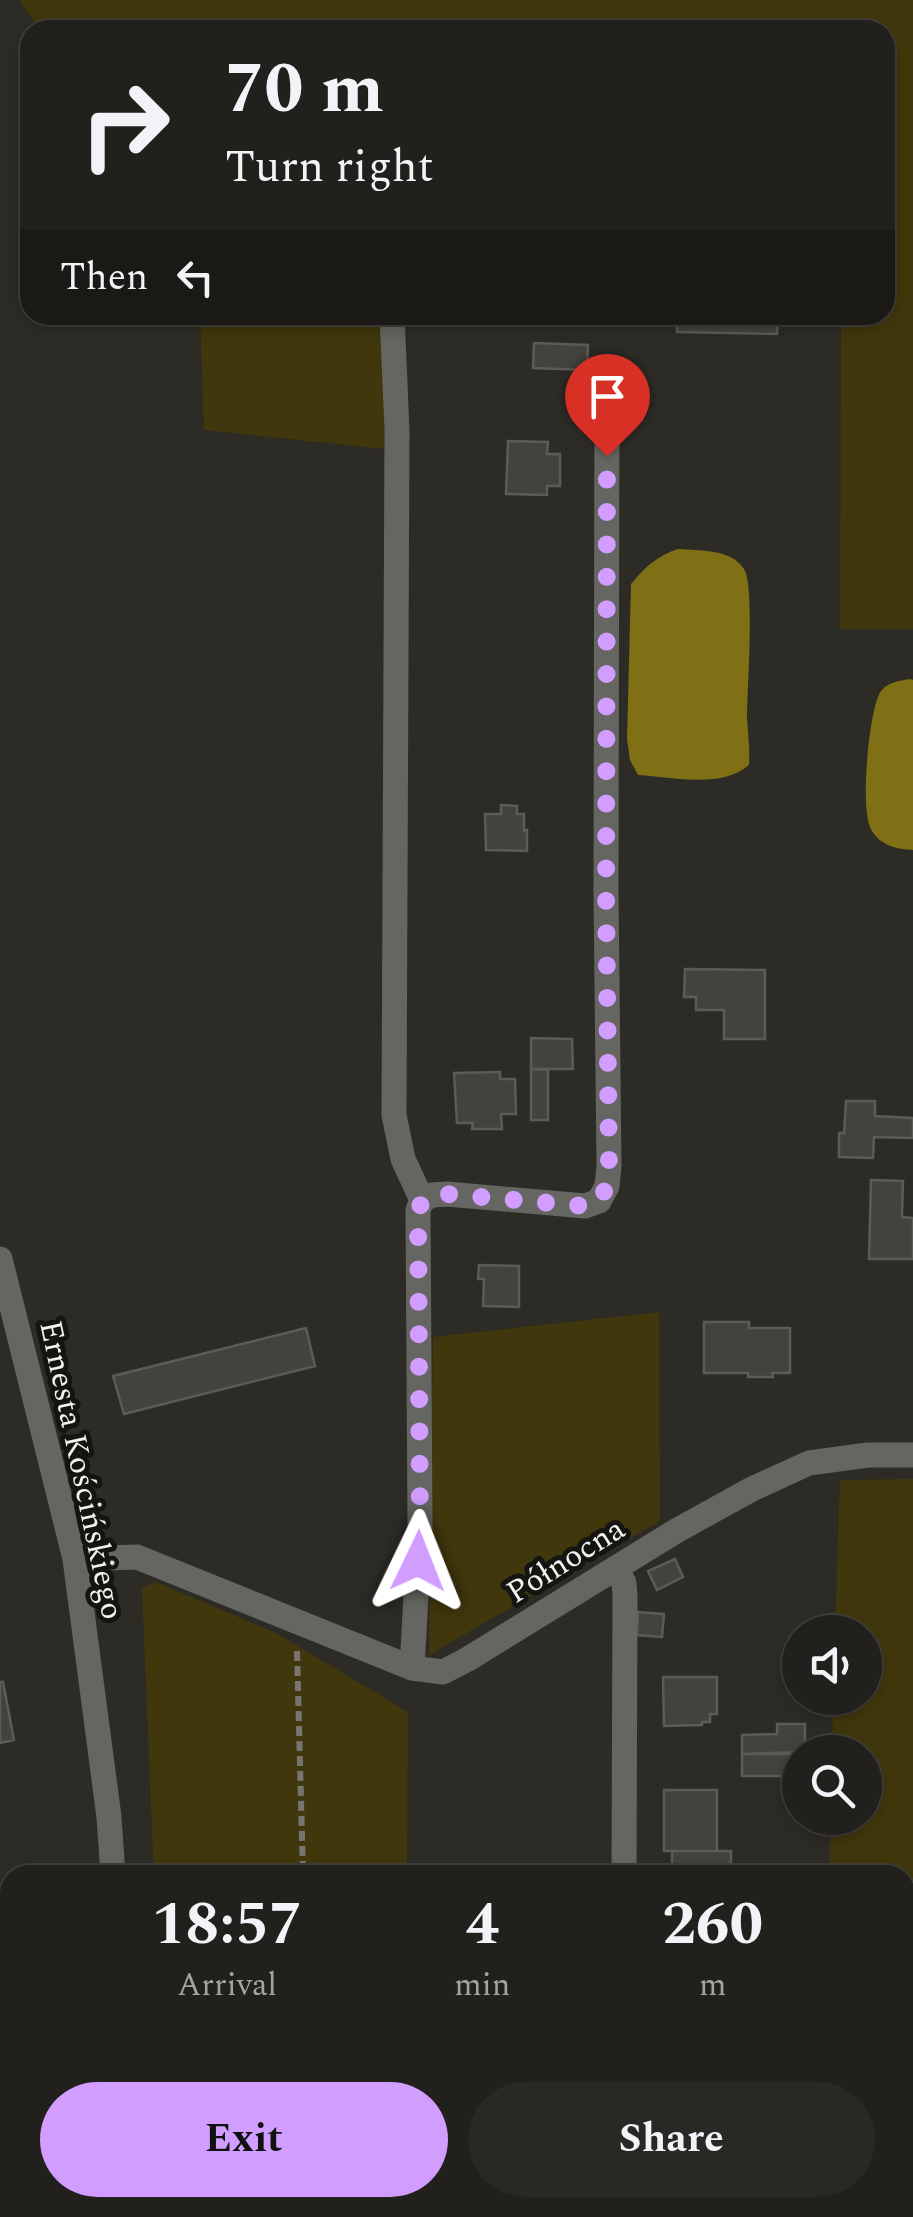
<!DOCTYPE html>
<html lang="en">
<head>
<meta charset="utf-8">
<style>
	:root { --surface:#22201c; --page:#2a2825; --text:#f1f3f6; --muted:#a2a3a3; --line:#3f3e3b; --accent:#d19dfe }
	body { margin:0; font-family:Spectral,serif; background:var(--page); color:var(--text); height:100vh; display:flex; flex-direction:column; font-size:38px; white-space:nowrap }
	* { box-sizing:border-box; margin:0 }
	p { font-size:32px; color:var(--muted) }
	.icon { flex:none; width:55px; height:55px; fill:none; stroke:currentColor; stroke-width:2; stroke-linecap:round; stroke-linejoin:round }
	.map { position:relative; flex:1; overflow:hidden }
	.drawer { position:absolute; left:0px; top:1865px; width:915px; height:352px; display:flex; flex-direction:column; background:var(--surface); border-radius:30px 30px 0 0; box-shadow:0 5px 15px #0003,0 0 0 2px var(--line) }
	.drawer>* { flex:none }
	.hud { position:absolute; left:20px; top:20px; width:875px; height:305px; border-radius:30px; box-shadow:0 5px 15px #0003,0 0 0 2px var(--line); background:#22201c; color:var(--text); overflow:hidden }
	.fabs { position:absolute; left:782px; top:1615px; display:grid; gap:20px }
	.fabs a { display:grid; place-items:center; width:100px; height:100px; border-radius:50%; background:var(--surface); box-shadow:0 5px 15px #0003,0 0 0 2px var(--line); font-size:50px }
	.pin { position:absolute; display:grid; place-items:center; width:85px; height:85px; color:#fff; margin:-102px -42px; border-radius:50% 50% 50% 0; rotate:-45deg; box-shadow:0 0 10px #0007 }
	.pin .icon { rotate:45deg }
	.me { position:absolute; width:110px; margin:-55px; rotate:2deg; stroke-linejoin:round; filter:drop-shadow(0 0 8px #0008) }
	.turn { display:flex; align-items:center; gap:35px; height:210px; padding:0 40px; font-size:45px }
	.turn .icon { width:130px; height:130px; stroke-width:2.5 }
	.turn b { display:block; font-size:70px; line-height:85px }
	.then { display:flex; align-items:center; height:95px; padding:0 40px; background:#0003; gap:20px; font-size:38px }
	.eta { display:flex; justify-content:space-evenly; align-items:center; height:170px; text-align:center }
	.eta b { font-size:60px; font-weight:700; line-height:70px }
	.cta { display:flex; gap:20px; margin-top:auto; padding:20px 40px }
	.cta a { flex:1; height:115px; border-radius:60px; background:var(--accent); color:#111; font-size:40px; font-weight:700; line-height:115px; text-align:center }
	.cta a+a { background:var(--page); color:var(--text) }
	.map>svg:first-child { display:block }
	.green { fill:#40370c }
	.water { fill:#7f6f15 }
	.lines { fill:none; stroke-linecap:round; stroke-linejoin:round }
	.stream { stroke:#7f6f15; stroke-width:10 }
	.building { fill:#43423c; stroke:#5d5b55; stroke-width:2.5 }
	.path { stroke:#777571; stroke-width:6; stroke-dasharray:10 5; stroke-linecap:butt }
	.minor { stroke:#656562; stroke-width:25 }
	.route { stroke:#d19dfe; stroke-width:18; stroke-dasharray:0 32.4 }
	.labels { text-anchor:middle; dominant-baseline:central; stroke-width:10; stroke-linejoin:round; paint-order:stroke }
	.street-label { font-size:32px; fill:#f2f1ee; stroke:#141411 }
</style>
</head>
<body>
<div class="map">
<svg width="913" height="2217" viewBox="0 0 913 2217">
	<rect width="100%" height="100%" fill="#2d2b26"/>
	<path class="green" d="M 19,0 L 913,0 L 913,629 L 840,629 L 841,315 L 885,315 L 885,30 L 40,30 Z
		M 200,315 L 384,315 L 384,449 L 204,430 Z
		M 659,1312 L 660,1521 L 429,1655 L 433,1337 Z
		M 913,1479 L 913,2217 L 819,2217 L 819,2208 L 905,2208 L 905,1875 L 829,1875 L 831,1818 L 865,1818 L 865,1752 L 832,1752 L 833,1698 L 865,1698 L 865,1632 L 835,1632 L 840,1480 Z
		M 156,1582 L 276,1633 L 408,1712 L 407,1875 L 154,1875 L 142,1588 Z
		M 148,2208 L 638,2208 L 665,2217 L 148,2217 Z"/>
	<path class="water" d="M 678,549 C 700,551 730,548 744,569 C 755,586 747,691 747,718 C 748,734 750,749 749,765 C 721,789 673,777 638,775 L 630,760 L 627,739 L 631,584 C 645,567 657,556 678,549 Z
		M 910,679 L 913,680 L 913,850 C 897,849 881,846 872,831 C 859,812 869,719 878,697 C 883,683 897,681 910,679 Z"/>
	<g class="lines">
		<path class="stream" d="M 534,2208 L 550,2217"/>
	</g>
	<path class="building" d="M 677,315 L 778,315 L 777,334 L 677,332 Z
		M 534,343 L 588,345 L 587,370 L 533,368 Z
		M 508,441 L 548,442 L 547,454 L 560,454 L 560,486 L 547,486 L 547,495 L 506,494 Z
		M 501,805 L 517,806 L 517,814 L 524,814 L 524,831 L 527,830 L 527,851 L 486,850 L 485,814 L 501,814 Z
		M 685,969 L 765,970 L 765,1039 L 724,1039 L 724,1010 L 696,1010 L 696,997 L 684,997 Z
		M 531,1038 L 572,1039 L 573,1069 L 531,1069 Z
		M 531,1069 L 548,1070 L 548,1120 L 531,1120 Z
		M 500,1072 L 500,1079 L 515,1079 L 516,1114 L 501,1114 L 502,1129 L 472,1129 L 473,1123 L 457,1123 L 454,1073 Z
		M 846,1101 L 875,1101 L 875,1116 L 913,1118 L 913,1138 L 874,1137 L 873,1158 L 839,1157 L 839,1133 L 844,1133 Z
		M 871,1180 L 903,1181 L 902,1217 L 913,1218 L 913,1259 L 869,1259 Z
		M 479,1265 L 519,1266 L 519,1307 L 483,1306 L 484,1279 L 478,1279 Z
		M 704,1322 L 749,1322 L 749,1328 L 790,1328 L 790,1373 L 772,1373 L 773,1377 L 748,1377 L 748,1373 L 704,1373 Z
		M 306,1328 L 315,1366 L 124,1414 L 113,1376 Z
		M 675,1559 L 683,1577 L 657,1590 L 648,1571 Z
		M 638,1612 L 664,1614 L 662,1637 L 637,1635 Z
		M 663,1677 L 717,1677 L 717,1714 L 710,1714 L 710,1722 L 702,1722 L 702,1725 L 664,1726 Z
		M 0,1682 L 3,1682 L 14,1740 L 0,1743 Z
		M 777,1724 L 805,1724 L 805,1752 L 742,1754 L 742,1735 L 777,1734 Z
		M 742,1754 L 800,1754 L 800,1776 L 742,1776 Z
		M 664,1790 L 717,1790 L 717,1851 L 664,1851 Z
		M 672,1851 L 731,1851 L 731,1875 L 672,1875 Z"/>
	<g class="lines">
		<path class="path" d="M 297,1651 L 303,1875
			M 255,2208 L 255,2217"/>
		<path class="minor" d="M 392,315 L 397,430 L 394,1115 L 403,1159 L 422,1200
			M 422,1200 L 418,1210 L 420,1525 L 412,1668 L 443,1672 L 468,1659 L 676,1531 L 752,1489 L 809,1463 L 868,1455 L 913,1455
			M 422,1200 L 432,1195 L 447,1194 L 585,1206 L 599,1201 L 607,1186 L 609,1166 L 606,891 L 607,376
			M 0,1259 L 75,1559 L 109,1817 L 113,1875
			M 75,1559 L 137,1557 L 412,1668
			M 616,1568 L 624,1583 L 625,1596 L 624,1875
			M 127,2208 L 127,2217"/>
	</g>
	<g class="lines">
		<path class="route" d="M 418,1561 L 420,1525 L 418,1210 C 424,1196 432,1195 447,1194 L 585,1206 L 599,1201 L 607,1186 L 609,1166 L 606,891 L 607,456"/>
	</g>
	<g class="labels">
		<g class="street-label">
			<text transform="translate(81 1470) rotate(78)">Ernesta Kościńskiego</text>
			<text transform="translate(566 1561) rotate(-32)">Północna</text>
		</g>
	</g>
</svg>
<div class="fabs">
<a><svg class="icon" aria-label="sound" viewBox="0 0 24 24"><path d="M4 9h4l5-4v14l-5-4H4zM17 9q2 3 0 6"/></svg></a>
<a><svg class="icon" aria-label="search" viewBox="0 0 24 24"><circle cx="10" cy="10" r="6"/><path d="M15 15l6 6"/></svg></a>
</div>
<div class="pin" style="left:607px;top:456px;background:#d93025"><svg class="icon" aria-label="arrive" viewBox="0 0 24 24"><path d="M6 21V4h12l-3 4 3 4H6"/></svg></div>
<svg class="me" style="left:418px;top:1561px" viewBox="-20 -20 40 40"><path d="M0-17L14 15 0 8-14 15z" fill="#d19dfe" stroke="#fff" stroke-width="4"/></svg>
<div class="hud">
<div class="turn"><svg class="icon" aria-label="right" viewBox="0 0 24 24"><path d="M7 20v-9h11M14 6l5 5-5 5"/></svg><div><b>70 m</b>Turn right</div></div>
<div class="then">Then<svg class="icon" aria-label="left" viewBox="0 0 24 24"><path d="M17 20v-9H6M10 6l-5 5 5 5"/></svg></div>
</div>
<section class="drawer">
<div class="eta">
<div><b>18:57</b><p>Arrival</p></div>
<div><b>4</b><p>min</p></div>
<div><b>260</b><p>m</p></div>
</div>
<div class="cta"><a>Exit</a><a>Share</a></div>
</section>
</div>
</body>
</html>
